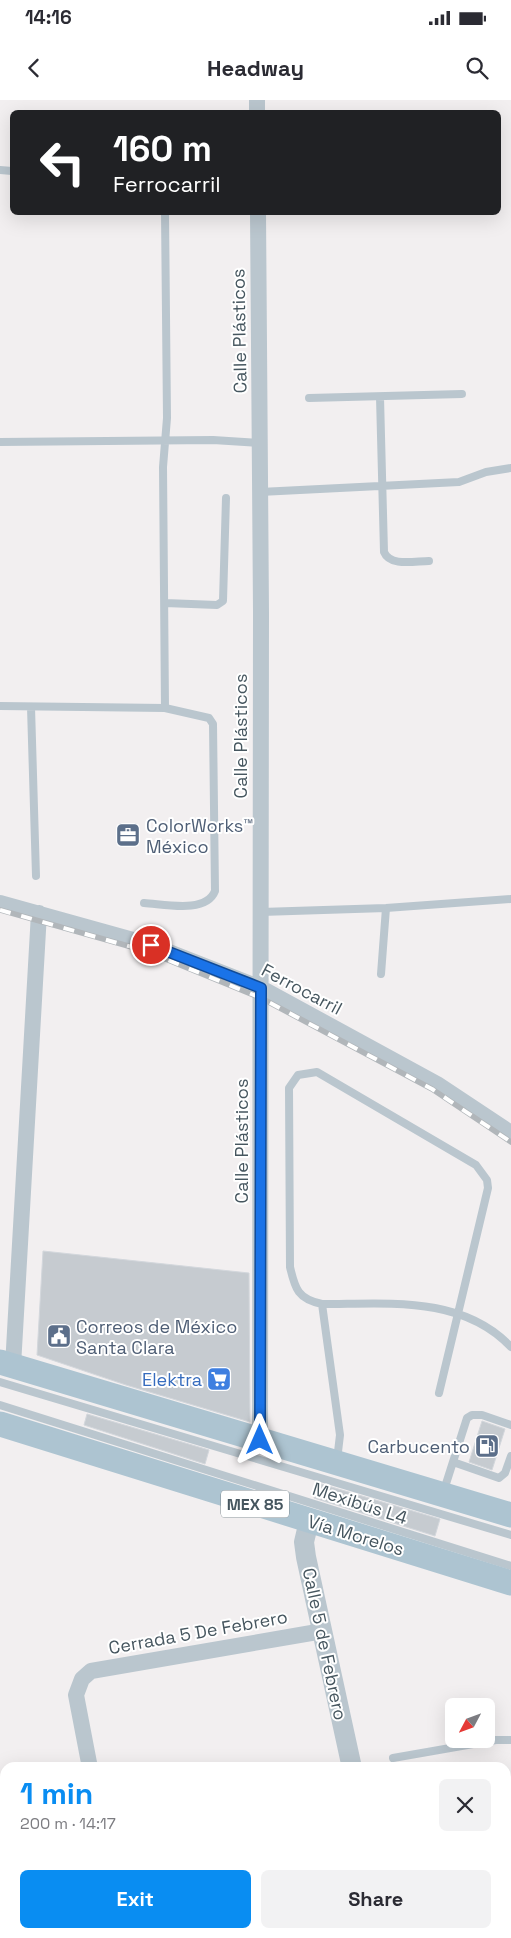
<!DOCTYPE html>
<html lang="en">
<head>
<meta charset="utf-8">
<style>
	:root { --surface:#fff; --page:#f2f2f3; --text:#2b2b33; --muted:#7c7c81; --accent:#098df2 }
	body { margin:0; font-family:"Space Grotesk",sans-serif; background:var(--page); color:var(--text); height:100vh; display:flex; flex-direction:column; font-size:19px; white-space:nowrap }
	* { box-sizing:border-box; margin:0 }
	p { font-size:16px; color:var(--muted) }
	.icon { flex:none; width:28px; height:28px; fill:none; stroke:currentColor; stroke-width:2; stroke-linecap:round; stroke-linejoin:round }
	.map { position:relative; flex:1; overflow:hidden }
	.details { position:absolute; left:0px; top:1662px; width:511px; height:176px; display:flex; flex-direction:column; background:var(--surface); border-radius:15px 15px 0 0; box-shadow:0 5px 20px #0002 }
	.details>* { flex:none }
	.hud { position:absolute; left:10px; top:10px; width:491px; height:105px; border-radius:8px; box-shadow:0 5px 20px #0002; background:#202124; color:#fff; overflow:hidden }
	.needle { width:32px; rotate:229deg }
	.tools { position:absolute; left:445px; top:1598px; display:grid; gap:10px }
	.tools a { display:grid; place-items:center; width:50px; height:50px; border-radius:8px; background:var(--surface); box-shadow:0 5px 20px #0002; font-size:25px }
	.pin { position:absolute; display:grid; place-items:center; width:42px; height:42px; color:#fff; margin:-21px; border:2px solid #fff; border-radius:50%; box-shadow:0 1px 5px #0007 }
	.me { position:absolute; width:55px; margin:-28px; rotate:0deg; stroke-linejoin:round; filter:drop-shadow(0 0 4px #0008) }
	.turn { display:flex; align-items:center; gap:18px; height:105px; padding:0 20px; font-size:22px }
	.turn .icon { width:65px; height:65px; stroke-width:2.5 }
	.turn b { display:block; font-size:35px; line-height:42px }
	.round { display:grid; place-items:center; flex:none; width:52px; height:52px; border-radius:8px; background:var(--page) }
	.summary { display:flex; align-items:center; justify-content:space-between; height:85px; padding:0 20px }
	h1 { font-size:30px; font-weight:600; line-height:38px; color:var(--accent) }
	.cta { display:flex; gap:10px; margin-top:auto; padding:10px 20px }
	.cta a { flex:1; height:58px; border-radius:8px; background:var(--accent); color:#fff; font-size:20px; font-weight:600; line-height:58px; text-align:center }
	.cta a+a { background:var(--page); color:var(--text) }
	.status { display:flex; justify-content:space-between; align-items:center; height:35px; padding:0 25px; background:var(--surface); direction:ltr }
	.status svg { height:14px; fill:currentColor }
	header { display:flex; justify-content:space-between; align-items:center; height:65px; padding:0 20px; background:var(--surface); font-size:22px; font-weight:600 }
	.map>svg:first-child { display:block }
	.building { fill:#c6cbd0; stroke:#d3d7dc }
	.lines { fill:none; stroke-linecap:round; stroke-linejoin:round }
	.service { stroke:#bac6ce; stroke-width:8 }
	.minor { stroke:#bac6ce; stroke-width:16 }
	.tertiary { stroke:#bac6ce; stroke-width:20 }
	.primary { stroke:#adc4d1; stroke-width:25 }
	.rail-casing { stroke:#b1b6ba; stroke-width:5.5 }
	.rail { stroke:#fff; stroke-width:4; stroke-dasharray:11; stroke-linecap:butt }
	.route-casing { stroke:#114b97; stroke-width:12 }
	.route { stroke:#1a73e8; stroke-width:9 }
	.labels { text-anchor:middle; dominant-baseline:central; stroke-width:4; stroke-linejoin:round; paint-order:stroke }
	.shield { fill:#fff; stroke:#7e898f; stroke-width:1 }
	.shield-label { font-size:16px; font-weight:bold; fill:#46565f }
	.street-label { font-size:18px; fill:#46565f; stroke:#fff }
	.service-label { font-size:18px; fill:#4e5e75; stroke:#fff; text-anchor:start }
	.shop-label { font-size:18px; fill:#366cbe; stroke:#fff; text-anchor:end }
</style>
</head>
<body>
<div class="status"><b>14:16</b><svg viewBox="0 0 49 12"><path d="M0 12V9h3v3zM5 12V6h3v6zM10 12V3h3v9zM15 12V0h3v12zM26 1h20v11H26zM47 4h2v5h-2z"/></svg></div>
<header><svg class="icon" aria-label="back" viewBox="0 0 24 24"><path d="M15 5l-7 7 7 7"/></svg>Headway<svg class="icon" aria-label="search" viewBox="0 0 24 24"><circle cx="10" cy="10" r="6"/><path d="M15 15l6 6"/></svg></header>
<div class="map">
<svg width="511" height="1838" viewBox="0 0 511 1838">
	<rect width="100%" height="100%" fill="#f2eff0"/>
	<path class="building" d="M 43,1151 L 249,1173 L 250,1322 L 126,1285 L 37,1255 Z
		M 87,1314 L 209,1350 L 205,1364 L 84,1325 Z
		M 482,1321 L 505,1329 L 492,1370 L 469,1362 Z
		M 318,1383 L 440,1419 L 435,1436 L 314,1398 Z"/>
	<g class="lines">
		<path class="service" d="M 0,70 L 12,71
			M 165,112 L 167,318 L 163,367 L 165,608
			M 380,297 L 384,452 C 390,467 415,461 429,461
			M 309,298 L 462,294
			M 0,342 L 213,340 L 260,343
			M 260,392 L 459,382 L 486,372 L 511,368
			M 165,503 L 217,505 L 223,501 L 226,398
			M 0,606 L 165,608 L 209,618 L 213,624 L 215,791 C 206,814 164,804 144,803
			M 31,607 L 36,776
			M 261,812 L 386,808 L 511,799
			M 381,874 L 386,808
			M 322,1204 L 340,1335 L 337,1360
			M 0,1282 L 511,1435
			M 439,1293 L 488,1088 L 487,1080 L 476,1065 L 317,972 L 298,975 L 289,988 L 290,1167 C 295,1189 298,1199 322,1204 C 387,1204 462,1195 511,1247
			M 0,1305 L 511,1466
			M 453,1362 L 499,1378 L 505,1373 L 511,1356
			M 444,1390 L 467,1318 L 472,1315 L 482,1315 L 511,1325
			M 393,1658 L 496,1640 L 511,1640"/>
		<path class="minor" d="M 257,0 L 257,12
			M 258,112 L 261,512 L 260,1340
			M 0,803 L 151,845 L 261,888 L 437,984 L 511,1033
			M 13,1266 L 39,813
			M 90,1668 L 76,1595 L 82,1579 L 91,1571 L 323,1531"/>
		<path class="tertiary" d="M 309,1421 L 304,1442 L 306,1457 L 352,1668
			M 389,1834 L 390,1838"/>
		<path class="primary" d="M 0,1262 L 511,1415
			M 0,1324 L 511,1483"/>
		<defs>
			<path id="rail" d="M 0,810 L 146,851 L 261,898 L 432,989 L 511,1042"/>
		</defs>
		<use href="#rail" class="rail-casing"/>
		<use href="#rail" class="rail"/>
	</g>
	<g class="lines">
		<defs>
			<path id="route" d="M 151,845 L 261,888 L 260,1340"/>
		</defs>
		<use href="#route" class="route-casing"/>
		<use href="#route" class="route"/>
	</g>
	<defs>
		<symbol id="office-square" viewBox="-11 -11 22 22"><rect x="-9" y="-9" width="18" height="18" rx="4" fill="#5c6f8a" stroke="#fff"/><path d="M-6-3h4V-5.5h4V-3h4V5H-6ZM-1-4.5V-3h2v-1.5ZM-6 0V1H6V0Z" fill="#fff"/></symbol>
		<symbol id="civic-square" viewBox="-11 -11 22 22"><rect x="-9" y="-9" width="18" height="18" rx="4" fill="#5c6f8a" stroke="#fff"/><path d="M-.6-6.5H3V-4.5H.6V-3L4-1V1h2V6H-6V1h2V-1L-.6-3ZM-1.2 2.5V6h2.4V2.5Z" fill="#fff"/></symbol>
		<symbol id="supermarket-square" viewBox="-11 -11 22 22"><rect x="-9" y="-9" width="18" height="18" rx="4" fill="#3f7fe0" stroke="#fff"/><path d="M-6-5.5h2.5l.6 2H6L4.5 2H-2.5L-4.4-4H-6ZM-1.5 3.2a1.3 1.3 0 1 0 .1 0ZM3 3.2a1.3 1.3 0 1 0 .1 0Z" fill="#fff"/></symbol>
		<symbol id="fuel-square" viewBox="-11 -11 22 22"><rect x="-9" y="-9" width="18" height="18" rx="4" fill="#5c6f8a" stroke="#fff"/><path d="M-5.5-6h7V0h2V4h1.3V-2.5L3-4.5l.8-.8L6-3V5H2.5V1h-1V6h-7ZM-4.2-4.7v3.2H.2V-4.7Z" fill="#fff"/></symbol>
	</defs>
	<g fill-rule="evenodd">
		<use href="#office-square" x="114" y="721" width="28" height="28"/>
		<use href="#civic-square" x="45" y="1222" width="28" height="28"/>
		<use href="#supermarket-square" x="205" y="1265" width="28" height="28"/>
		<use href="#fuel-square" x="473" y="1332" width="28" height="28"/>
	</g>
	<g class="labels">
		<rect class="shield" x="221" y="1390.5" width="68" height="27" rx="4"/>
		<g class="shield-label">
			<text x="255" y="1404">MEX 85</text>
		</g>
		<g class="street-label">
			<text transform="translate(239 231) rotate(-91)">Calle Plásticos</text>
			<text transform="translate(240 636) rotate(-90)">Calle Plásticos</text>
			<text transform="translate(302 889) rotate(28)">Ferrocarril</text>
			<text transform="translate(241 1041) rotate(-90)">Calle Plásticos</text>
			<text transform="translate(360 1403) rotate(18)">Mexibús L4</text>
			<text transform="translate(356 1435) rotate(17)">Vía Morelos</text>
			<text transform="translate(198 1532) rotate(-10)">Cerrada 5 De Febrero</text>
			<text transform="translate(325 1544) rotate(78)">Calle 5 de Febrero</text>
		</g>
		<g class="service-label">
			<text x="146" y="725">ColorWorks™<tspan x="146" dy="21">México</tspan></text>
			<text x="76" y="1226">Correos de México<tspan x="76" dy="21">Santa Clara</tspan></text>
			<text x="470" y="1346" text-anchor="end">Carbucento</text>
		</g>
		<g class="shop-label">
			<text x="202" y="1279">Elektra</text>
		</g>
	</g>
</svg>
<div class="tools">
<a><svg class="needle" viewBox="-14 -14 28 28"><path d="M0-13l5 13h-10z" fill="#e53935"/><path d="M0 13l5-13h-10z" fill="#7c7c81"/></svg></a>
</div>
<div class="pin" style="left:151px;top:845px;background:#d93025"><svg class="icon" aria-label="arrive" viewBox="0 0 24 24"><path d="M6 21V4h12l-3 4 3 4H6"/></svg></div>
<svg class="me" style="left:260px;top:1340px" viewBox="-20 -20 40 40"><path d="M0-17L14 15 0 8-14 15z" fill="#1a73e8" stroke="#fff" stroke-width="4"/></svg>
<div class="hud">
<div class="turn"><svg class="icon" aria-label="left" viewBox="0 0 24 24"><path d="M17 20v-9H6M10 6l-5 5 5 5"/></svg><div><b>160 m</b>Ferrocarril</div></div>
</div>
<section class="details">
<div class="summary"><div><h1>1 min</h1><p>200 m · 14:17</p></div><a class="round"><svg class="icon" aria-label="close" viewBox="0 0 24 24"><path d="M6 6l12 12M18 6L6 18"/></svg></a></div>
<div class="cta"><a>Exit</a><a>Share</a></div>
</section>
</div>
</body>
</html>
